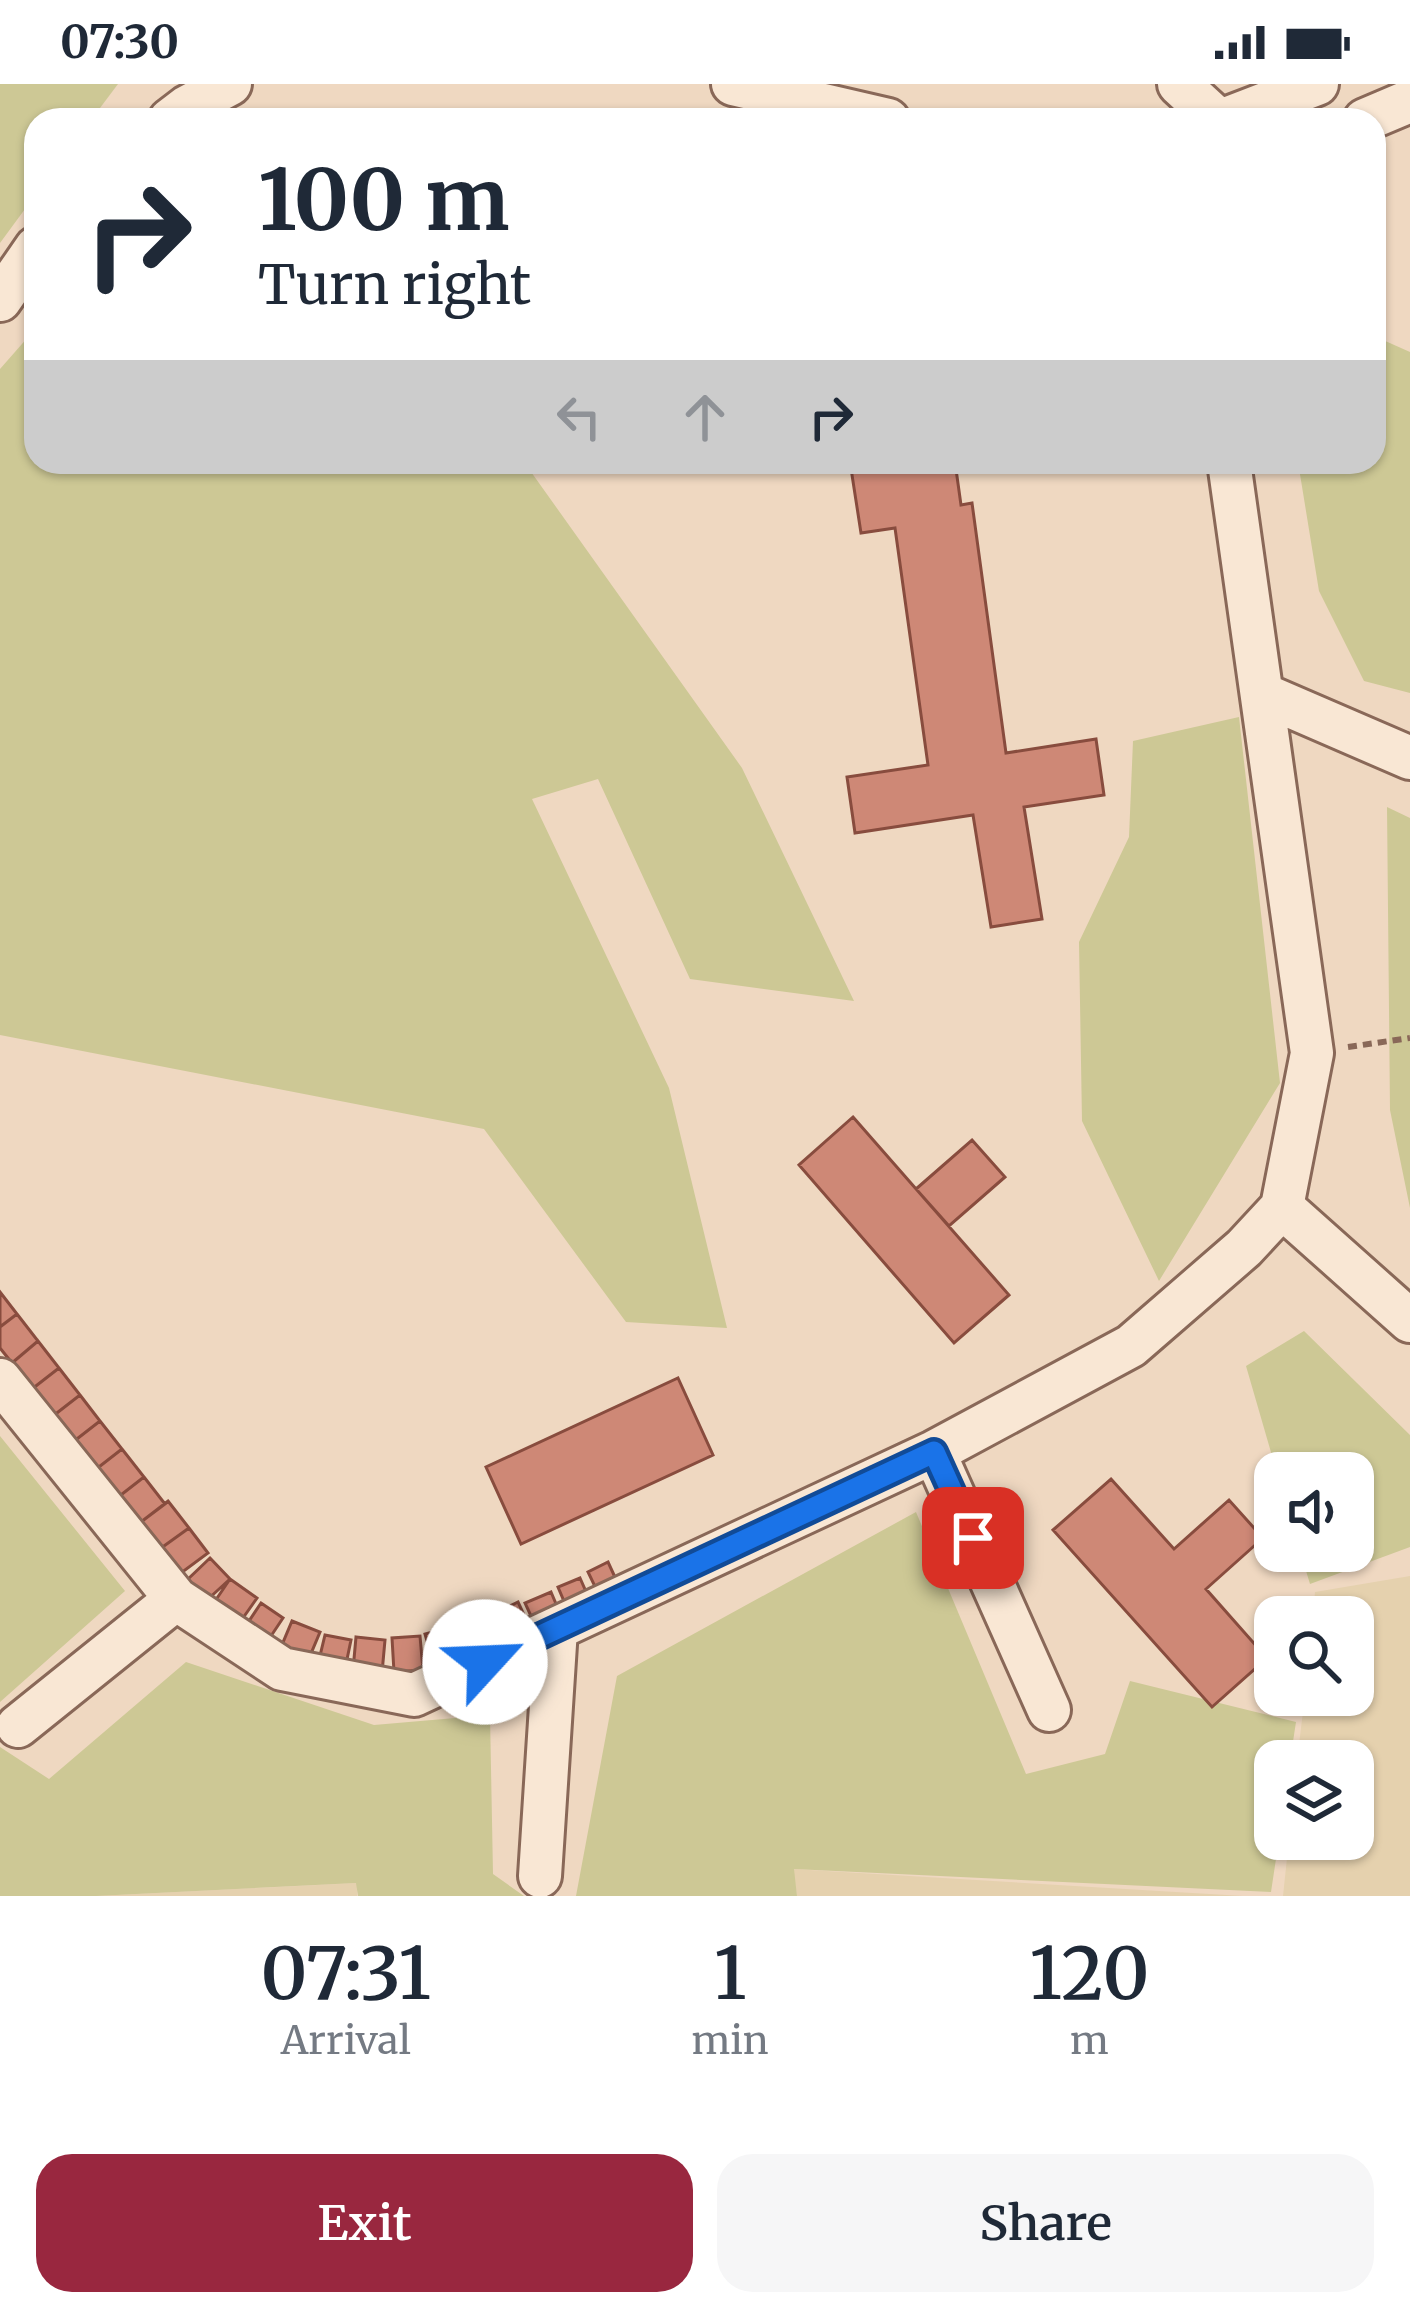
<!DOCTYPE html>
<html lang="en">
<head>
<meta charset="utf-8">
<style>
	:root { --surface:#fff; --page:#f6f6f7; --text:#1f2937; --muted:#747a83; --accent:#99273f }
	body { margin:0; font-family:Merriweather,serif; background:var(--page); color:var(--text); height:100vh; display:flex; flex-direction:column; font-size:45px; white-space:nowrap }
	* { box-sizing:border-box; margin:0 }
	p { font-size:39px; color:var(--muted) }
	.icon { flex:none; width:66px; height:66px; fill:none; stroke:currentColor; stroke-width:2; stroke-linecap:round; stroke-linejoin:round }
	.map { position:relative; height:1812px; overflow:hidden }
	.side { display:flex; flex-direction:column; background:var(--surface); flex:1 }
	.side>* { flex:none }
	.top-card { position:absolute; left:24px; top:24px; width:1362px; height:366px; border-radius:36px; box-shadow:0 3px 9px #0004; background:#fff; color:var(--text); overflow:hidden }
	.controls { position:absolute; left:1254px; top:1368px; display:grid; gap:24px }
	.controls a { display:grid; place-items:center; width:120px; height:120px; border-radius:24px; background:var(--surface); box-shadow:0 3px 9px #0004; font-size:60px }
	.pin { position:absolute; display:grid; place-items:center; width:102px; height:102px; color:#fff; margin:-51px; border-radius:24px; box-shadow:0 6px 18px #0006 }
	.me { position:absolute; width:132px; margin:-66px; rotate:65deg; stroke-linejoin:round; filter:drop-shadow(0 0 9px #0008) }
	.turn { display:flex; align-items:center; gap:42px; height:252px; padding:0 36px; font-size:54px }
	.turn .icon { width:156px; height:156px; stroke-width:2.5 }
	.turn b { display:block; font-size:84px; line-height:102px }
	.lanes { display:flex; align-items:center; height:114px; padding:0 36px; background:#0003; justify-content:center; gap:60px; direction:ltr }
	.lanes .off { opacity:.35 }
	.eta { display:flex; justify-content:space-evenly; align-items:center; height:204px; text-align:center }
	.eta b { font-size:72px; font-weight:600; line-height:84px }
	.button { display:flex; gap:24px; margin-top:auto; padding:24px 36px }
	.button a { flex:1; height:138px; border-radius:36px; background:var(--accent); color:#fff; font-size:48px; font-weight:600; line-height:138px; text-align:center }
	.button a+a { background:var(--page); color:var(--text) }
	.status { display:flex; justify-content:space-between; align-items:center; height:84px; padding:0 60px; background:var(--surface); direction:ltr }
	.status svg { height:33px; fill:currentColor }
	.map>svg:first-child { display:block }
	.farmland { fill:#e5d1ae }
	.green { fill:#cdc895 }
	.building { fill:#ce8876; stroke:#884c3e; stroke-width:3 }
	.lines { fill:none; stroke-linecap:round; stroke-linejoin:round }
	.minor-casing { stroke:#896858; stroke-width:48 }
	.path { stroke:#896858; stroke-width:6; stroke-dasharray:9 6; stroke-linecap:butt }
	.minor { stroke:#f9e7d4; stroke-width:42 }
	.route-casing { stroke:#114b97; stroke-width:30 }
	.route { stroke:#1a73e8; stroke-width:21 }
</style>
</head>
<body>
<div class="status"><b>07:30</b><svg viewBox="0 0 49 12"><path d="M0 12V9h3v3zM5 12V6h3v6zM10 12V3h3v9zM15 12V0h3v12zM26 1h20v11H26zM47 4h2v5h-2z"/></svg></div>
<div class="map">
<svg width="1410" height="1812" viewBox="0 0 1410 1812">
	<rect width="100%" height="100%" fill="#efd8c1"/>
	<path class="farmland" d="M 1410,1492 L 1410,1812 L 1283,1812 L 1289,1755 L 1353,1755 L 1353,1677 L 1297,1677 L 1305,1611 L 1353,1611 L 1353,1533 L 1313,1533 L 1315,1508 Z
		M 793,1785 L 1243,1812 L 797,1812 Z
		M 357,1799 L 357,1812 L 96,1812 Z"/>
	<path class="green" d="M 0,0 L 118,0 L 91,36 L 36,36 L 36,110 L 0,159 Z
		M 36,244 L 36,378 L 524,378 L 742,684 L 854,917 L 690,895 L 598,695 L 532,715 L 669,1004 L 727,1244 L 626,1238 L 484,1045 L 0,951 L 0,285 Z
		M 1374,252 L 1410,268 L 1410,609 L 1364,597 L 1319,507 L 1298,378 L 1374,378 Z
		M 1239,633 L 1280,999 L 1159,1197 L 1082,1037 L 1079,858 L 1129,753 L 1133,657 Z
		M 1387,723 L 1410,734 L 1410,1124 L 1390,1026 Z
		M 1304,1247 L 1410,1351 L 1410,1463 L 1310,1500 L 1300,1467 L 1353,1467 L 1353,1389 L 1277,1389 L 1246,1282 Z
		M 0,1352 L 125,1507 L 0,1618 Z
		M 916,1428 L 1026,1690 L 1105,1670 L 1130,1597 L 1296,1638 L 1290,1677 L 1275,1677 L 1275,1755 L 1279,1755 L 1271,1808 L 794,1785 L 797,1812 L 576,1812 L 617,1592 Z
		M 186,1578 L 374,1641 L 490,1631 L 493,1790 L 524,1812 L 358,1812 L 356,1799 L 96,1812 L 0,1812 L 0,1663 L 49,1695 Z"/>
	<path class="building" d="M 850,378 L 955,378 L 961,421 L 972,419 L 1006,669 L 1096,655 L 1104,711 L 1024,723 L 1042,835 L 991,843 L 973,731 L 855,749 L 847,693 L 928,681 L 895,444 L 861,449 Z
		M 853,1033 L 1009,1211 L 954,1259 L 799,1081 Z
		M 972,1056 L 1005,1093 L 949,1142 L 916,1105 Z
		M 0,1208 L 17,1230 L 0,1243 Z
		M 17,1230 L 38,1257 L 12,1279 L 0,1264 L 0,1243 Z
		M 38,1257 L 59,1284 L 32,1305 L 12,1279 Z
		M 59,1284 L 80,1311 L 53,1332 L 32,1305 Z
		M 678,1294 L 713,1371 L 521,1460 L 486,1383 Z
		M 80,1311 L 100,1337 L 73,1358 L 53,1332 Z
		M 100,1337 L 122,1365 L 95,1386 L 73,1358 Z
		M 122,1365 L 144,1393 L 117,1414 L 95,1386 Z
		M 144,1393 L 165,1420 L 137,1441 L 117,1414 Z
		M 1111,1395 L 1174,1465 L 1229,1416 L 1263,1454 L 1206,1505 L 1267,1574 L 1212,1623 L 1053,1446 Z
		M 168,1417 L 189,1444 L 157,1467 L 137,1441 Z
		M 189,1444 L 208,1469 L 177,1492 L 157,1467 Z
		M 210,1474 L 230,1495 L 206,1517 L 186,1497 Z
		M 608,1478 L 620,1504 L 600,1513 L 588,1488 Z
		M 580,1494 L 591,1519 L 569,1529 L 558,1503 Z
		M 230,1495 L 257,1514 L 238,1541 L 211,1523 Z
		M 551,1508 L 562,1534 L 537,1545 L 525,1519 Z
		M 518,1518 L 530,1544 L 504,1556 L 492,1531 Z
		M 261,1519 L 283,1534 L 265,1561 L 243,1546 Z
		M 484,1534 L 493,1562 L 467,1569 L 459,1542 Z
		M 292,1537 L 320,1548 L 307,1579 L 279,1568 Z
		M 451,1543 L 459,1571 L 433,1578 L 425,1550 Z
		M 325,1551 L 351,1556 L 345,1585 L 318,1580 Z
		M 420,1552 L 423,1586 L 394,1588 L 392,1554 Z
		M 356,1553 L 385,1556 L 382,1589 L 353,1586 Z"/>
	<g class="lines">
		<defs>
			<path id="minor" d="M 733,0 L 888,36
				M 1179,0 L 1218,36
				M 170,36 L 187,23 L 230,0
				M 1223,36 L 1317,0
				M 1365,36 L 1410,17
				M 0,216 L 36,164
				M 1262,610 L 1410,674
				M 1282,1123 L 1410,1237
				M 0,1296 L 176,1515 L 282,1585 L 414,1611 L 934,1368 L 1131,1262 L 1244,1164 L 1282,1123 L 1312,969 L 1229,378
				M 934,1368 L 1049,1626
				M 18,1642 L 176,1515
				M 540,1792 L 556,1545"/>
		</defs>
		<use href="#minor" class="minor-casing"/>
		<path class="path" d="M 1348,963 L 1410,954"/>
		<use href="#minor" class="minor"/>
	</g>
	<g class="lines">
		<defs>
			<path id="route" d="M 485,1578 L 934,1368 L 973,1454"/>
		</defs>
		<use href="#route" class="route-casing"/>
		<use href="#route" class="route"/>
	</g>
</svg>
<div class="controls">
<a><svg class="icon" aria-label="sound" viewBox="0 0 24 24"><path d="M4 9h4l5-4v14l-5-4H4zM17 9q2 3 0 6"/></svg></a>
<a><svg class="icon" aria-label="search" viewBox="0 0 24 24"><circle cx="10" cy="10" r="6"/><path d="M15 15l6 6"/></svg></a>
<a><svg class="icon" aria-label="layers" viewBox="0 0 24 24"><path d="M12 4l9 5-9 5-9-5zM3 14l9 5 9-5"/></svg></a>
</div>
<div class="pin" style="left:973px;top:1454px;background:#d93025"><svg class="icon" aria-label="arrive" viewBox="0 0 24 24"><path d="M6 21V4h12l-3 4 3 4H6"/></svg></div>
<svg class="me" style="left:485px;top:1578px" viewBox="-20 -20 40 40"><circle r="19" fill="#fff"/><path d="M0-13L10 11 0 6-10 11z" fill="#1a73e8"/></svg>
<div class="top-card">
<div class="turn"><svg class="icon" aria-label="right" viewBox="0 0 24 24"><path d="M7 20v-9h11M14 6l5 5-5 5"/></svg><div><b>100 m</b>Turn right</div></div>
<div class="lanes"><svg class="icon off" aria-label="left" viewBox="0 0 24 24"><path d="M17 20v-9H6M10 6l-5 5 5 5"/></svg><svg class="icon off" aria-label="ahead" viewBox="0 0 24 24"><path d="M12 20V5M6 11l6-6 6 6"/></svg><svg class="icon" aria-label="right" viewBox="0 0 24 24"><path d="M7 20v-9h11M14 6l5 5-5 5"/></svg></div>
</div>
</div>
<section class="side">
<div class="eta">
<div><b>07:31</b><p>Arrival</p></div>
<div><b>1</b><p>min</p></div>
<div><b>120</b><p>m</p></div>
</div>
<div class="button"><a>Exit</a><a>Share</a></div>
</section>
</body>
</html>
